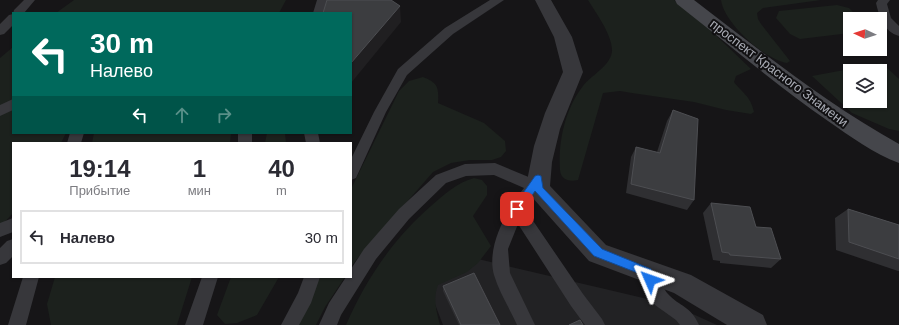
<!DOCTYPE html>
<html lang="ru">
<head>
<meta charset="utf-8">
<style>
	:root { --surface:#fff; --page:#f7f7f7; --text:#2b2b33; --muted:#7c7c81; --line:#e1e1e2 }
	body { margin:0; font-family:Helvetica,sans-serif; background:var(--page); color:var(--text); height:100vh; display:flex; flex-direction:column; font-size:15px; white-space:nowrap }
	* { box-sizing:border-box; margin:0 }
	p { font-size:13px; color:var(--muted) }
	.icon { flex:none; width:22px; height:22px; fill:none; stroke:currentColor; stroke-width:2; stroke-linecap:round; stroke-linejoin:round }
	.map { position:relative; flex:1; overflow:hidden }
	.details { position:absolute; left:12px; top:142px; width:340px; height:136px; display:flex; flex-direction:column; background:var(--surface); border-radius:0px; box-shadow:0 1px 3px #0004 }
	.details>* { flex:none }
	.banner { position:absolute; left:12px; top:12px; width:340px; height:122px; border-radius:0px; box-shadow:0 1px 3px #0004; background:#00695c; color:#fff; overflow:hidden }
	.needle { width:26px; rotate:274deg }
	.controls { position:absolute; left:843px; top:12px; display:grid; gap:8px }
	.controls a { display:grid; place-items:center; width:44px; height:44px; border-radius:0px; background:var(--surface); box-shadow:0 1px 3px #0004; font-size:20px }
	.pin { position:absolute; display:grid; place-items:center; width:34px; height:34px; color:#fff; margin:-17px; border-radius:8px; box-shadow:0 2px 6px #0006 }
	.me { position:absolute; width:44px; margin:-22px; rotate:313deg; stroke-linejoin:round; filter:drop-shadow(0 0 3px #0008) }
	.turn { display:flex; align-items:center; gap:14px; height:84px; padding:0 12px; font-size:18px }
	.turn .icon { width:52px; height:52px; stroke-width:2.5 }
	.turn b { display:block; font-size:28px; line-height:34px }
	.lanes { display:flex; align-items:center; height:38px; padding:0 12px; background:#0003; justify-content:center; gap:20px; direction:ltr }
	.lanes .off { opacity:.35 }
	.eta { display:flex; justify-content:space-evenly; align-items:center; height:68px; text-align:center }
	.eta b { font-size:24px; font-weight:800; line-height:28px }
	ul { padding:0; list-style:none }
	li { display:flex; align-items:center; gap:12px; height:54px; margin:0 8px 6px; padding:0 4px; border:2px solid var(--line); border-radius:0px }
	li div { flex:1 }
	li b { display:block; font-size:15px }
	li em { font-style:normal }
	.map>svg:first-child { display:block }
	.built { fill:#222224 }
	.green { fill:#1c211d; fill-rule:evenodd }
	.lines { fill:none; stroke-linecap:round; stroke-linejoin:round }
	.lane { fill:#37373b; fill-rule:evenodd }
	.street { fill:#37373b; fill-rule:evenodd }
	.secondary { fill:#45464b; fill-rule:evenodd }
	.wall { fill:#2f2f32 }
	.shaded-wall { fill:#201f21 }
	.building { fill:#3c3d40; stroke:#4d4e52 }
	.route { fill:#1a73e8; stroke:#114b97 }
	.labels { text-anchor:middle; dominant-baseline:central; stroke-width:4; stroke-linejoin:round; paint-order:stroke }
	.street-label { font-size:13px; fill:#a9acb5; stroke:#111012 }
</style>
</head>
<body>
<div class="map">
<svg width="899" height="325" viewBox="0 0 899 325">
	<rect width="100%" height="100%" fill="#161517"/>
	<path class="built" d="M 465,256 L 673,305 L 717,325 L 443,325 L 428,286 Z"/>
	<path class="green" d="M 74,0 L 286,0 L 279,13 L 56,13 Z
		M 588,0 L 674,0 L 704,24 L 751,69 L 736,76 L 734,82 C 743,94 750,95 754,112 L 751,114 L 726,110 L 694,102 L 632,93 L 620,91 L 603,93 L 578,180 C 569,182 561,180 560,170 C 558,142 565,109 583,86 C 591,75 613,65 612,49 C 611,33 596,13 588,0 Z
		M 721,0 L 821,0 L 763,8 L 757,13 L 758,19 L 761,24 L 790,61 L 787,63 C 764,59 724,23 721,0 Z
		M 837,5 L 849,8 L 860,19 L 850,19 L 850,33 L 800,39 L 790,34 L 776,18 L 779,11 Z
		M 13,47 L 13,133 L 66,133 L 61,143 L 13,143 L 13,213 L 0,227 L 0,58 Z
		M 882,63 L 899,79 L 899,131 L 889,129 L 852,113 L 812,76 ZM 850,71 L 880,71 L 880,101 L 850,101 Z
		M 423,77 C 438,83 439,87 438,103 L 484,123 L 505,141 L 506,151 L 501,157 L 492,160 L 470,160 L 451,163 L 433,172 L 357,259 L 351,267 L 351,189 L 399,91 L 409,81 Z
		M 94,133 L 231,133 L 230,143 L 92,143 Z
		M 267,133 L 285,133 L 286,143 L 265,143 Z
		M 474,178 L 482,180 L 487,186 L 487,195 L 473,216 L 491,246 L 478,263 L 467,272 L 438,285 C 433,298 436,311 440,325 L 346,325 C 366,279 393,239 431,206 C 445,194 456,183 474,178 Z
		M 55,277 L 192,277 L 177,325 L 51,325 L 47,304 Z
		M 231,277 L 279,277 L 257,315 L 237,323 L 225,324 L 217,315 Z
		M 318,277 L 345,277 L 325,307 L 316,325 L 298,325 Z"/>
	<g class="lines">
		<path class="lane" d="M 24,0 L 35,0 L 24,13 L 13,14 L 14,10 Z
			M 317,0 L 327,0 L 325,13 L 313,13 Z
			M 490,0 L 504,0 L 453,34 L 407,75 L 386,112 L 356,178 L 351,180 L 351,159 L 374,112 L 398,69 L 445,28 Z
			M 878,0 L 890,0 L 887,4 L 891,18 L 899,26 L 899,36 C 884,32 879,16 876,3 Z
			M 13,14 L 13,25 L 4,34 L 0,35 L 0,24 L 9,15 Z
			M 13,99 L 13,110 L 0,116 L 0,105 Z
			M 70,133 L 84,133 L 81,143 L 67,143 Z
			M 238,133 L 252,133 L 252,143 L 238,143 Z
			M 304,133 L 318,133 L 320,143 L 306,143 Z
			M 495,163 L 531,178 C 534,173 538,173 543,175 L 545,179 L 543,183 L 525,209 L 583,294 L 602,319 L 605,325 L 585,325 L 571,306 L 518,224 L 508,249 L 510,273 L 535,325 L 517,325 C 510,309 499,292 494,275 C 486,246 507,210 524,188 L 494,175 L 466,176 L 446,183 L 409,219 L 376,259 L 341,315 L 337,325 L 319,325 L 329,303 L 346,277 L 351,277 L 351,269 L 364,249 L 399,209 L 436,175 L 465,164 Z
			M 13,218 L 13,232 L 0,237 L 0,223 Z
			M 13,239 L 13,256 L 6,263 L 0,265 L 0,248 L 7,241 Z
			M 647,264 C 659,269 660,285 668,294 C 680,307 691,306 699,325 L 680,325 L 676,320 L 655,305 L 639,272 L 641,267 Z
			M 23,277 L 39,277 L 26,325 L 8,325 Z
			M 202,277 L 218,277 L 203,325 L 185,325 Z
			M 304,277 L 320,277 L 311,303 L 299,325 L 281,325 L 298,293 Z"/>
		<path class="street" d="M 535,0 L 551,0 L 572,37 L 583,72 L 560,129 L 552,162 L 550,186 L 606,245 L 691,275 L 763,315 L 767,325 L 727,325 L 674,293 L 589,261 L 531,196 L 528,189 L 528,176 L 534,146 L 545,113 L 563,72 L 554,37 Z"/>
		<path class="secondary" d="M 675,0 L 694,0 C 761,51 825,103 899,144 L 899,163 C 874,154 850,136 828,121 C 776,85 727,43 677,4 Z"/>
	</g>
	<path class="wall" d="M 673,110 L 694,200 L 687,210 L 626,193 L 631,157 L 636,147 L 657,152 L 667,121 Z
		M 711,203 L 756,227 L 781,259 L 771,268 L 720,263 L 720,261 L 713,260 L 703,213 Z
		M 848,209 L 899,225 L 899,271 L 898,271 L 836,250 L 835,218 Z
		M 443,286 L 500,325 L 459,325 L 443,291 Z"/>
	<path class="shaded-wall" d="M 400,6 L 401,22 L 351,83 L 351,63 Z"/>
	<path class="building" d="M 327,0 L 391,0 L 400,6 L 351,63 L 351,13 L 323,13 Z
		M 673,110 L 698,119 L 694,200 L 631,184 L 636,147 L 660,153 Z
		M 711,203 L 750,207 L 756,227 L 771,228 L 781,259 L 730,255 L 729,253 L 722,252 Z
		M 848,209 L 899,225 L 899,259 L 849,242 Z
		M 474,273 L 500,325 L 461,325 L 443,286 Z
		M 580,320 L 583,325 L 569,325 Z"/>
	<path class="route" d="M 538,175 L 541,176 L 543,188 L 602,249 L 651,269 L 655,280 L 654,284 L 650,285 L 646,284 L 643,275 L 594,256 L 535,191 L 521,212 L 517,213 L 514,212 L 512,209 L 514,206 L 535,176 Z"/>
	<g class="labels">
		<g class="street-label">
			<text transform="translate(779 73) rotate(37)">проспект Красного Знамени</text>
		</g>
	</g>
</svg>
<div class="controls">
<a><svg class="needle" viewBox="-14 -14 28 28"><path d="M0-13l5 13h-10z" fill="#e53935"/><path d="M0 13l5-13h-10z" fill="#7c7c81"/></svg></a>
<a><svg class="icon" aria-label="layers" viewBox="0 0 24 24"><path d="M12 4l9 5-9 5-9-5zM3 14l9 5 9-5"/></svg></a>
</div>
<div class="pin" style="left:517px;top:209px;background:#d93025"><svg class="icon" aria-label="arrive" viewBox="0 0 24 24"><path d="M6 21V4h12l-3 4 3 4H6"/></svg></div>
<svg class="me" style="left:650px;top:280px" viewBox="-20 -20 40 40"><path d="M0-17L14 15 0 8-14 15z" fill="#1a73e8" stroke="#fff" stroke-width="4"/></svg>
<div class="banner">
<div class="turn"><svg class="icon" aria-label="left" viewBox="0 0 24 24"><path d="M17 20v-9H6M10 6l-5 5 5 5"/></svg><div><b>30 m</b>Налево</div></div>
<div class="lanes"><svg class="icon" aria-label="left" viewBox="0 0 24 24"><path d="M17 20v-9H6M10 6l-5 5 5 5"/></svg><svg class="icon off" aria-label="ahead" viewBox="0 0 24 24"><path d="M12 20V5M6 11l6-6 6 6"/></svg><svg class="icon off" aria-label="right" viewBox="0 0 24 24"><path d="M7 20v-9h11M14 6l5 5-5 5"/></svg></div>
</div>
<section class="details">
<div class="eta">
<div><b>19:14</b><p>Прибытие</p></div>
<div><b>1</b><p>мин</p></div>
<div><b>40</b><p>m</p></div>
</div>
<ul>
<li><svg class="icon" aria-label="left" viewBox="0 0 24 24"><path d="M17 20v-9H6M10 6l-5 5 5 5"/></svg><div><b>Налево</b></div><em>30 m</em></li>
</ul>
</section>
</div>
</body>
</html>
